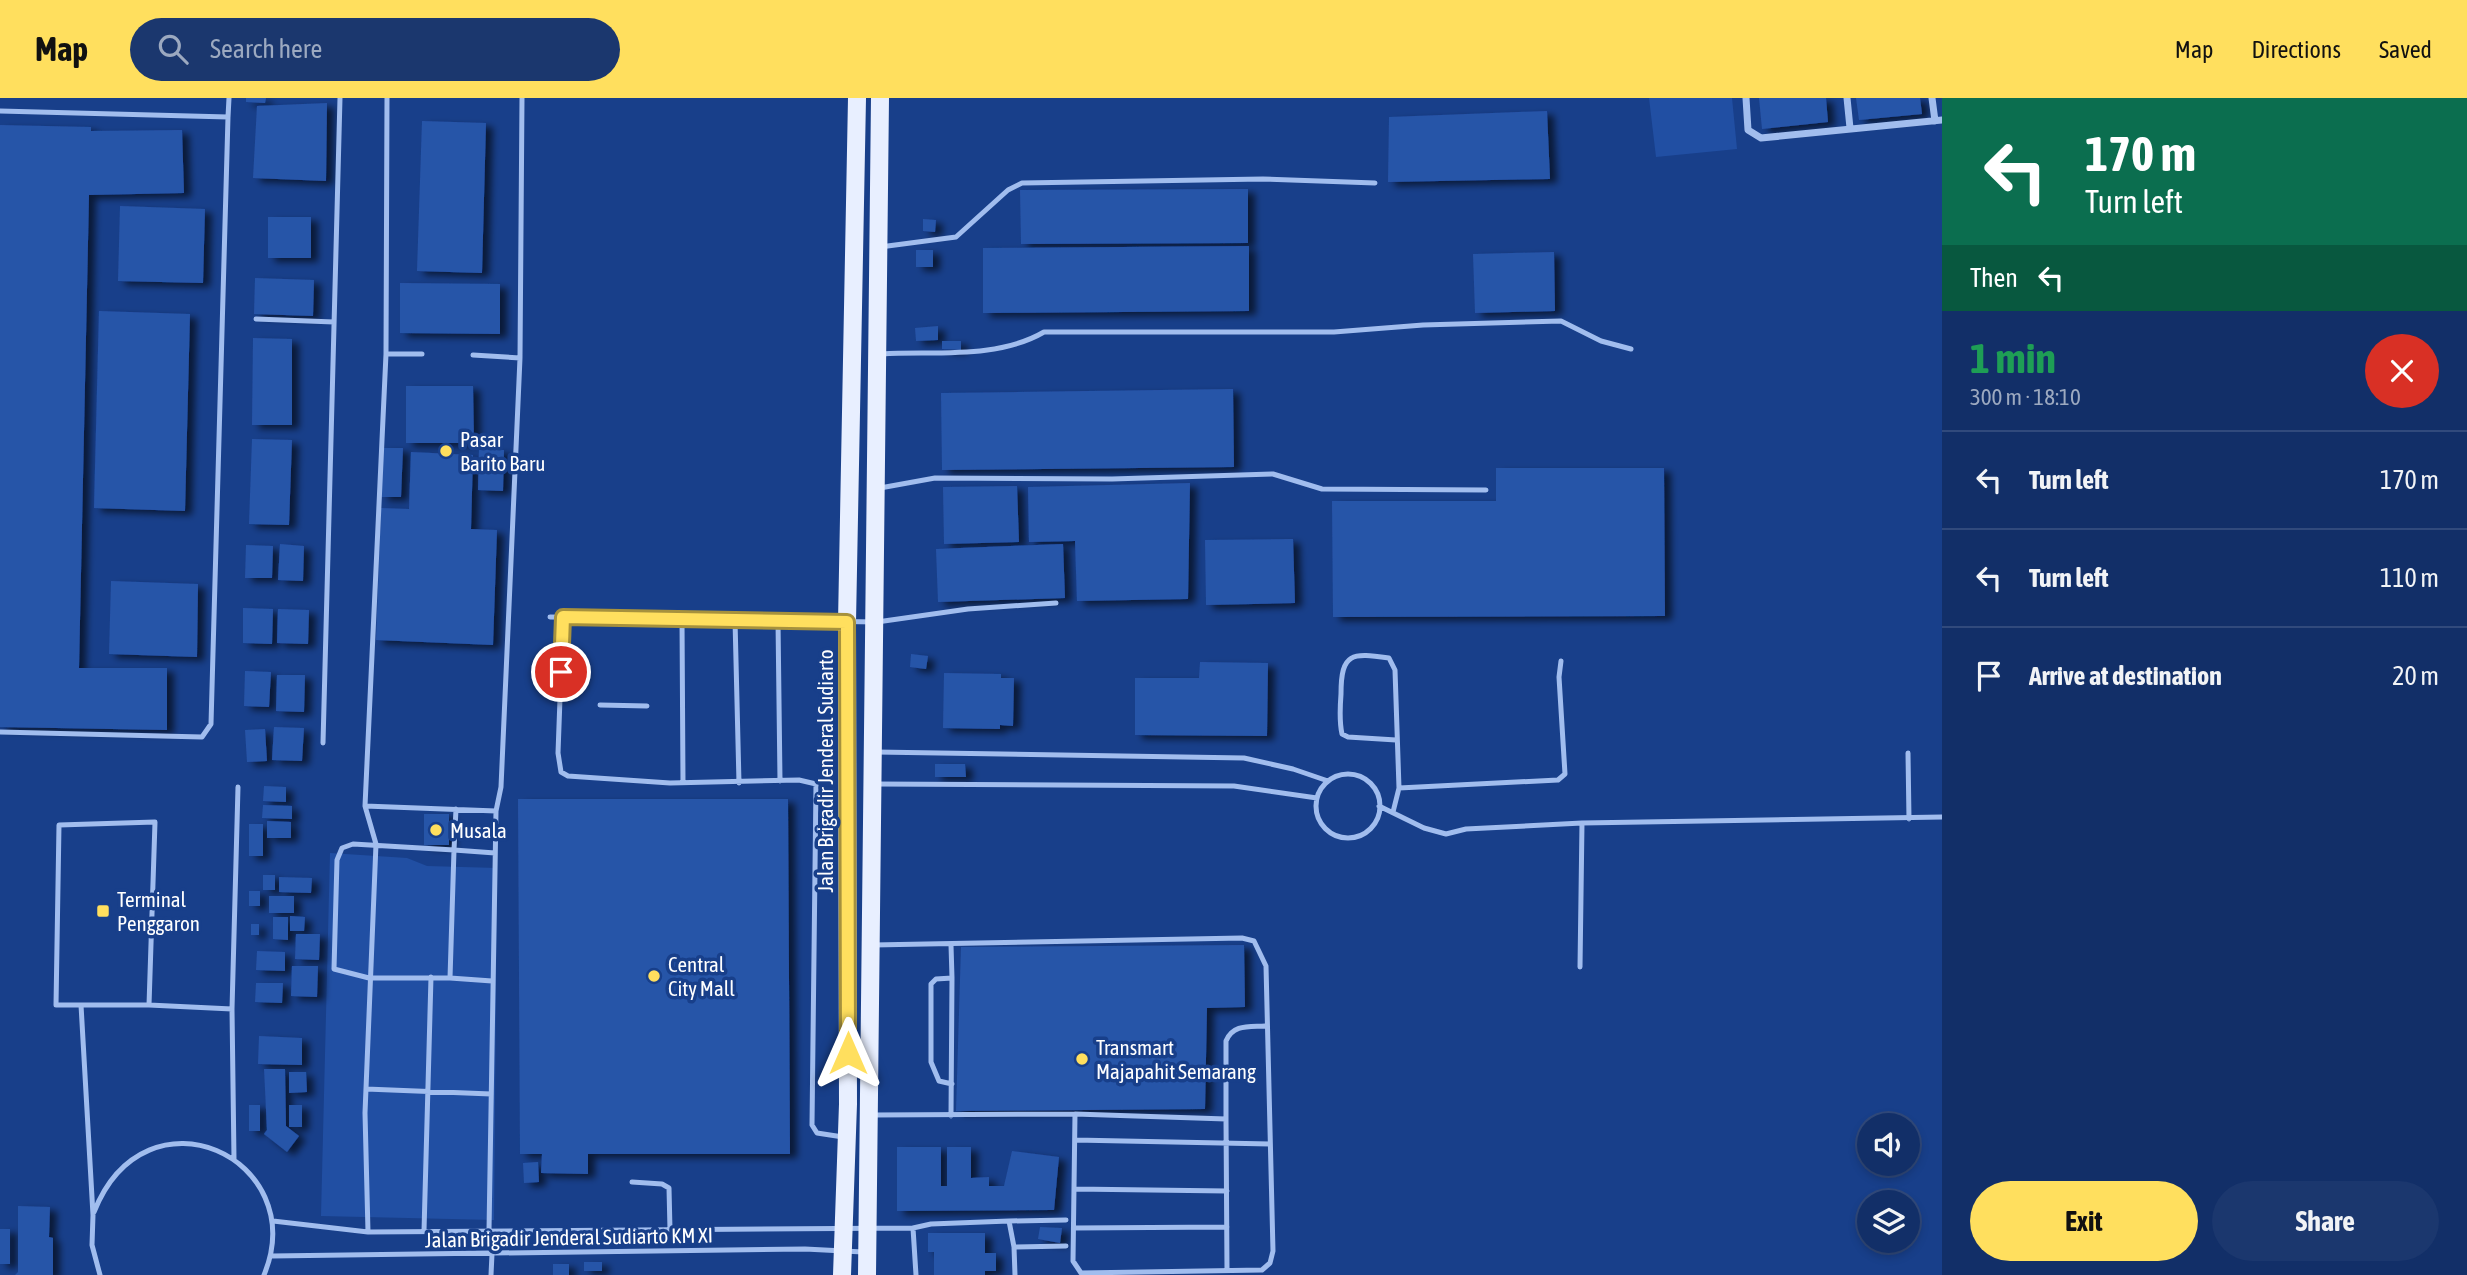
<!DOCTYPE html>
<html lang="en">
<head>
<meta charset="utf-8">
<style>
	:root { --surface:#122f68; --page:#1b376e; --text:#f1f3f6; --muted:#9ca9c0; --line:#314a7c; --accent:#ffdf5e }
	body { margin:0; font-family:"Asap Condensed",sans-serif; background:var(--page); color:var(--text); height:100vh; display:flex; flex-direction:column; font-size:26px; white-space:nowrap }
	* { box-sizing:border-box; margin:0 }
	p { font-size:23px; color:var(--muted) }
	.icon { flex:none; width:38px; height:38px; fill:none; stroke:currentColor; stroke-width:2; stroke-linecap:round; stroke-linejoin:round }
	.map { position:relative; flex:1; overflow:hidden }
	.drawer { display:flex; flex-direction:column; background:var(--surface); width:525px }
	.drawer>* { flex:none }
	.top-card { background:#0b6e4f; color:#fff; overflow:hidden }
	.fabs { position:absolute; left:1857px; top:1015px; display:grid; gap:14px }
	.fabs a { display:grid; place-items:center; width:63px; height:63px; border-radius:50%; background:var(--surface); box-shadow:0 4px 10px #0003,0 0 0 2px var(--line); font-size:35px }
	.pin { position:absolute; display:grid; place-items:center; width:60px; height:60px; color:#fff; margin:-30px; border:4px solid #fff; border-radius:50%; box-shadow:0 2px 7px #0007 }
	.me { position:absolute; width:77px; margin:-38px; rotate:0deg; stroke-linejoin:round; filter:drop-shadow(0 0 5px #0008) }
	.turn { display:flex; align-items:center; gap:24px; height:147px; padding:0 28px; font-size:32px }
	.turn .icon { width:91px; height:91px; stroke-width:2.5 }
	.turn b { display:block; font-size:49px; line-height:60px }
	.then { display:flex; align-items:center; height:66px; padding:0 28px; background:#0003; gap:14px; font-size:26px }
	.round { display:grid; place-items:center; flex:none; width:74px; height:74px; border-radius:37px; background:var(--page) }
	.overview { display:flex; align-items:center; justify-content:space-between; height:119px; padding:0 28px }
	h1 { font-size:42px; font-weight:700; line-height:52px; color:#1e9e55 }
	.action { display:flex; gap:14px; margin-top:auto; padding:14px 28px }
	.action a { flex:1; height:80px; border-radius:42px; background:var(--accent); color:#111; font-size:28px; font-weight:700; line-height:80px; text-align:center }
	.action a+a { background:var(--page); color:var(--text) }
	ul { padding:0; list-style:none }
	li { display:flex; align-items:center; gap:21px; height:98px; padding:0 28px; border-top:2px solid var(--line) }
	li div { flex:1 }
	li b { display:block; font-size:26px }
	li em { font-style:normal }
	header { display:flex; align-items:center; gap:42px; box-sizing:border-box; height:98px; padding:0 35px; background:var(--accent); color:#111 }
	header strong { font-size:33px }
	nav { display:flex; gap:38px; margin-inline-start:auto; font-size:24px }
	.search { width:490px; height:63px; background:var(--page); display:flex; align-items:center; gap:18px; box-sizing:border-box; padding:0 24px; border-radius:38px; color:var(--muted); font-size:26px }
	main { display:flex; flex:1; min-height:0 }
	.map>svg:first-child { display:block }
	.green { fill:#214fa3 }
	.building { fill:#2754a8; filter:url(#shadow) }
	.lines { fill:none; stroke-linecap:round; stroke-linejoin:round }
	.lane { stroke:#a1bdee; stroke-width:5 }
	.street { stroke:#a1bdee; stroke-width:7 }
	.primary { stroke:#e8efff; stroke-width:18 }
	.route-casing { stroke:#a6913d; stroke-width:18 }
	.route { stroke:#ffdf5e; stroke-width:12 }
	.poi-dot { fill:#ffdf5e; stroke:#183f8a; stroke-width:2.5 }
	.labels { text-anchor:middle; dominant-baseline:central; stroke-width:7; stroke-linejoin:round; paint-order:stroke }
	.poi-label { font-size:21px; fill:#fff; stroke:#183f8a; text-anchor:start }
	.street-label { font-size:21px; fill:#fff; stroke:#183f8a }
</style>
</head>
<body>
<header>
<strong>Map</strong>
<div class="search"><svg class="icon" aria-label="search" viewBox="0 0 24 24"><circle cx="10" cy="10" r="6"/><path d="M15 15l6 6"/></svg>Search here</div>
<nav><a>Map</a><a>Directions</a><a>Saved</a></nav>
</header>
<main>
<div class="map">
<svg width="1942" height="1177" viewBox="0 0 1942 1177">
	<defs>
		<filter id="shadow"><feDropShadow dx="7" dy="4" stdDeviation="3.5" flood-color="#0009"/></filter>
	</defs>
	<rect width="100%" height="100%" fill="#183f8a"/>
	<path class="green" d="M 1649,0 L 1732,0 L 1737,51 L 1656,59 Z
		M 330,755 L 407,760 L 427,768 L 497,770 L 494,1122 L 321,1118 Z"/>
	<path class="building" d="M 246,0 L 266,0 L 265,5 L 246,4 Z
		M 1759,0 L 1826,0 L 1828,24 L 1762,31 Z
		M 1856,0 L 1920,0 L 1922,16 L 1859,22 Z
		M 327,5 L 326,83 L 253,80 L 257,8 Z
		M 1547,13 L 1550,81 L 1388,84 L 1389,19 Z
		M 422,23 L 486,25 L 482,175 L 417,173 Z
		M 0,27 L 91,29 L 91,33 L 182,32 L 184,95 L 89,97 L 79,570 L 167,570 L 167,632 L 0,629 Z
		M 1248,91 L 1248,145 L 1021,146 L 1020,92 Z
		M 120,108 L 205,111 L 203,185 L 118,183 Z
		M 268,119 L 311,119 L 311,160 L 268,160 Z
		M 923,121 L 936,122 L 935,134 L 923,133 Z
		M 1249,148 L 1249,213 L 983,215 L 983,150 Z
		M 916,152 L 933,152 L 933,169 L 916,169 Z
		M 1554,154 L 1555,213 L 1475,215 L 1473,156 Z
		M 255,180 L 314,182 L 313,218 L 254,216 Z
		M 400,185 L 500,186 L 500,236 L 400,235 Z
		M 99,213 L 190,216 L 185,413 L 94,410 Z
		M 938,228 L 938,242 L 916,243 L 915,230 Z
		M 253,240 L 292,241 L 292,327 L 252,327 Z
		M 942,243 L 961,243 L 961,252 L 942,251 Z
		M 406,288 L 473,288 L 474,345 L 406,345 Z
		M 1233,291 L 1234,369 L 942,372 L 941,295 Z
		M 252,341 L 292,342 L 289,427 L 249,426 Z
		M 382,350 L 403,350 L 401,399 L 381,399 Z
		M 479,351 L 504,352 L 503,393 L 478,392 Z
		M 411,354 L 473,357 L 471,431 L 497,432 L 493,547 L 376,542 L 381,410 L 409,411 Z
		M 1496,370 L 1664,370 L 1665,518 L 1333,519 L 1332,403 L 1496,403 Z
		M 1190,385 L 1188,501 L 1077,503 L 1075,443 L 1029,444 L 1028,389 Z
		M 1017,388 L 1019,444 L 944,446 L 943,389 Z
		M 1293,441 L 1295,505 L 1206,507 L 1205,442 Z
		M 280,446 L 304,448 L 303,483 L 278,482 Z
		M 1063,446 L 1065,500 L 938,504 L 936,451 Z
		M 246,447 L 273,448 L 272,480 L 245,480 Z
		M 111,483 L 198,486 L 197,559 L 109,556 Z
		M 243,510 L 273,511 L 272,546 L 243,545 Z
		M 278,511 L 309,512 L 308,546 L 277,545 Z
		M 911,556 L 928,558 L 926,571 L 910,569 Z
		M 1200,564 L 1268,565 L 1267,638 L 1135,637 L 1135,580 L 1199,580 Z
		M 245,573 L 271,574 L 269,609 L 244,608 Z
		M 944,575 L 1001,576 L 1001,580 L 1014,580 L 1013,628 L 1000,627 L 1000,631 L 943,630 Z
		M 277,577 L 305,577 L 304,614 L 276,613 Z
		M 274,629 L 304,630 L 302,663 L 272,662 Z
		M 265,631 L 267,663 L 247,664 L 245,632 Z
		M 935,666 L 965,666 L 966,679 L 935,679 Z
		M 264,688 L 286,689 L 286,704 L 263,703 Z
		M 518,701 L 788,701 L 790,1056 L 588,1056 L 588,1076 L 541,1075 L 542,1056 L 520,1056 Z
		M 263,707 L 292,708 L 292,721 L 262,720 Z
		M 424,716 L 449,716 L 449,747 L 424,747 Z
		M 267,723 L 291,724 L 291,740 L 267,740 Z
		M 249,726 L 263,726 L 263,758 L 249,758 Z
		M 263,777 L 275,777 L 275,792 L 263,792 Z
		M 279,779 L 312,780 L 311,795 L 279,794 Z
		M 249,793 L 260,793 L 260,808 L 249,808 Z
		M 269,798 L 294,798 L 294,815 L 269,815 Z
		M 290,818 L 305,819 L 304,833 L 290,833 Z
		M 273,819 L 288,819 L 288,842 L 273,841 Z
		M 251,826 L 259,826 L 259,837 L 251,837 Z
		M 296,836 L 320,836 L 319,862 L 295,861 Z
		M 1244,847 L 1245,909 L 1207,910 L 1205,1011 L 956,1013 L 961,849 Z
		M 257,853 L 285,854 L 285,873 L 256,872 Z
		M 292,868 L 318,868 L 317,899 L 291,898 Z
		M 256,885 L 283,885 L 282,905 L 255,904 Z
		M 259,938 L 302,940 L 302,967 L 258,966 Z
		M 264,971 L 285,971 L 286,1028 L 299,1038 L 287,1054 L 264,1036 L 267,1032 Z
		M 289,974 L 306,974 L 307,994 L 289,995 Z
		M 249,1007 L 260,1007 L 260,1033 L 249,1033 Z
		M 289,1007 L 302,1007 L 302,1029 L 289,1029 Z
		M 897,1049 L 941,1049 L 941,1088 L 947,1088 L 947,1049 L 971,1049 L 971,1080 L 989,1079 L 989,1088 L 1004,1088 L 1012,1053 L 1059,1059 L 1054,1112 L 897,1113 Z
		M 538,1064 L 539,1084 L 524,1085 L 523,1065 Z
		M 18,1108 L 50,1109 L 49,1139 L 53,1140 L 53,1177 L 15,1177 L 18,1174 Z
		M 1040,1129 L 1062,1130 L 1060,1145 L 1038,1141 Z
		M 0,1131 L 10,1131 L 10,1166 L 0,1166 Z
		M 928,1135 L 985,1135 L 985,1155 L 996,1155 L 996,1173 L 985,1173 L 985,1177 L 934,1177 L 934,1154 L 928,1154 Z
		M 584,1164 L 602,1164 L 602,1173 L 584,1173 Z
		M 553,1166 L 569,1166 L 569,1177 L 553,1177 Z"/>
	<g class="lines">
		<path class="lane" d="M 0,13 L 228,19 L 211,626 L 202,639 L 0,634
			M 228,19 L 229,0
			M 880,149 L 956,139 L 1008,92 L 1022,85 L 1263,81 L 1375,85
			M 256,221 L 334,224
			M 386,256 L 422,256
			M 882,256 C 935,253 998,261 1044,234 L 1334,234 L 1423,227 L 1561,223 L 1601,243 L 1631,251
			M 473,257 L 520,260
			M 880,390 L 935,380 L 1112,381 L 1273,376 L 1322,391 L 1486,392
			M 550,519 L 877,524 L 968,511 L 1056,505
			M 563,519 L 558,655 L 561,674 L 568,678 L 670,685 L 799,682 L 816,686 L 812,1027 L 817,1035 L 843,1039
			M 682,522 L 683,685
			M 735,522 L 739,685
			M 778,523 L 780,683
			M 600,607 L 647,608
			M 1396,642 L 1348,639 L 1342,636 C 1339,623 1340,609 1341,596 C 1341,554 1352,555 1389,560 L 1395,572 L 1399,690
			M 323,645 L 340,0
			M 876,654 L 1244,660 L 1293,671 L 1328,683
			M 1908,655 L 1909,721
			M1316 708a32 32 0 1 1 64 0a32 32 0 1 1-64 0Z
			M 876,686 L 1234,688 L 1317,700
			M 365,708 L 496,713 L 501,689 L 520,260 L 522,0
			M 1379,708 L 1424,730 L 1446,736 L 1466,731 L 1582,725 L 1942,719
			M 456,711 L 454,752 L 495,755
			M 1393,714 L 1399,690 L 1558,682 L 1565,676 L 1559,579 L 1561,563
			M 353,746 L 454,752 L 450,880 L 369,880 L 334,871 L 337,762 L 342,750 Z
			M 873,847 L 1242,840 L 1254,843 L 1266,868 L 1273,1153 L 1270,1165 L 1262,1172 L 1081,1175 L 1073,1163 L 1075,1016
			M 951,847 L 952,880
			M 1580,869 L 1582,725
			M 450,880 L 492,883
			M 81,907 L 149,907
			M 366,991 L 491,996
			M 872,1017 L 1075,1016 L 1226,1021 L 1226,943 C 1233,926 1249,929 1265,928
			M 951,1018 L 952,880 L 936,881 L 931,886 L 931,964 L 939,983 L 952,986
			M 1226,1021 L 1227,1173
			M 1075,1042 L 1270,1046
			M 234,1061 L 232,911 L 238,689
			M 632,1084 L 662,1086 L 669,1090 L 670,1132
			M 1074,1091 L 1227,1093
			M 94,1114 C 146,983 312,1060 264,1177
			M 273,1123 L 368,1134 L 913,1130 L 916,1177
			M 1009,1123 L 1066,1122
			M 913,1130 L 931,1126 L 1009,1123 L 1014,1149 L 1015,1177
			M 1074,1130 L 1227,1129
			M 424,1133 L 431,879
			M 489,1133 L 496,713
			M 368,1134 L 365,1015 L 376,746 L 365,708 L 386,256 L 387,0
			M 1014,1149 L 1066,1148
			M 272,1158 L 805,1151 L 863,1154
			M 100,1177 L 92,1147 L 93,1117 L 81,907 L 56,907 L 59,727 L 155,724 L 149,907 L 232,911
			M 491,1177 L 492,1156"/>
		<path class="street" d="M 1746,0 L 1748,32 L 1761,40 L 1942,22
			M 1847,0 L 1850,30
			M 1932,0 L 1935,23"/>
		<path class="primary" d="M 842,1177 L 848,1006 L 847,524 L 857,0
			M 867,1177 L 880,0"/>
	</g>
	<g class="lines">
		<defs>
			<path id="route" d="M 561,574 L 563,519 L 847,524 L 848,955"/>
		</defs>
		<use href="#route" class="route-casing"/>
		<use href="#route" class="route"/>
	</g>
	<g class="poi-dot">
		<circle cx="446" cy="353" r="7"/>
		<circle cx="436" cy="732" r="7"/>
		<rect x="96" y="806" width="14" height="14" rx="3.5"/>
		<circle cx="654" cy="878" r="7"/>
		<circle cx="1082" cy="961" r="7"/>
	</g>
	<g class="labels">
		<g class="poi-label">
			<text x="460" y="341">Pasar<tspan x="460" dy="24">Barito Baru</tspan></text>
			<text x="450" y="732">Musala</text>
			<text x="117" y="801">Terminal<tspan x="117" dy="24">Penggaron</tspan></text>
			<text x="668" y="866">Central<tspan x="668" dy="24">City Mall</tspan></text>
			<text x="1096" y="949">Transmart<tspan x="1096" dy="24">Majapahit Semarang</tspan></text>
		</g>
		<g class="street-label">
			<text transform="translate(825 673) rotate(-90)">Jalan Brigadir Jenderal Sudiarto</text>
			<text transform="translate(569 1139) rotate(-1)">Jalan Brigadir Jenderal Sudiarto KM XI</text>
		</g>
	</g>
</svg>
<div class="fabs">
<a><svg class="icon" aria-label="sound" viewBox="0 0 24 24"><path d="M4 9h4l5-4v14l-5-4H4zM17 9q2 3 0 6"/></svg></a>
<a><svg class="icon" aria-label="layers" viewBox="0 0 24 24"><path d="M12 4l9 5-9 5-9-5zM3 14l9 5 9-5"/></svg></a>
</div>
<div class="pin" style="left:561px;top:574px;background:#d93025"><svg class="icon" aria-label="arrive" viewBox="0 0 24 24"><path d="M6 21V4h12l-3 4 3 4H6"/></svg></div>
<svg class="me" style="left:848px;top:955px" viewBox="-20 -20 40 40"><path d="M0-17L14 15 0 8-14 15z" fill="#ffdf5e" stroke="#fff" stroke-width="4"/></svg>
</div>
<section class="drawer">
<div class="top-card">
<div class="turn"><svg class="icon" aria-label="left" viewBox="0 0 24 24"><path d="M17 20v-9H6M10 6l-5 5 5 5"/></svg><div><b>170 m</b>Turn left</div></div>
<div class="then">Then<svg class="icon" aria-label="left" viewBox="0 0 24 24"><path d="M17 20v-9H6M10 6l-5 5 5 5"/></svg></div>
</div>
<div class="overview"><div><h1>1 min</h1><p>300 m · 18:10</p></div><a class="round" style="background:#d93025;color:#fff"><svg class="icon" aria-label="close" viewBox="0 0 24 24"><path d="M6 6l12 12M18 6L6 18"/></svg></a></div>
<ul>
<li><svg class="icon" aria-label="left" viewBox="0 0 24 24"><path d="M17 20v-9H6M10 6l-5 5 5 5"/></svg><div><b>Turn left</b></div><em>170 m</em></li>
<li><svg class="icon" aria-label="left" viewBox="0 0 24 24"><path d="M17 20v-9H6M10 6l-5 5 5 5"/></svg><div><b>Turn left</b></div><em>110 m</em></li>
<li><svg class="icon" aria-label="arrive" viewBox="0 0 24 24"><path d="M6 21V4h12l-3 4 3 4H6"/></svg><div><b>Arrive at destination</b></div><em>20 m</em></li>
</ul>
<div class="action"><a>Exit</a><a>Share</a></div>
</section>
</main>
</body>
</html>
